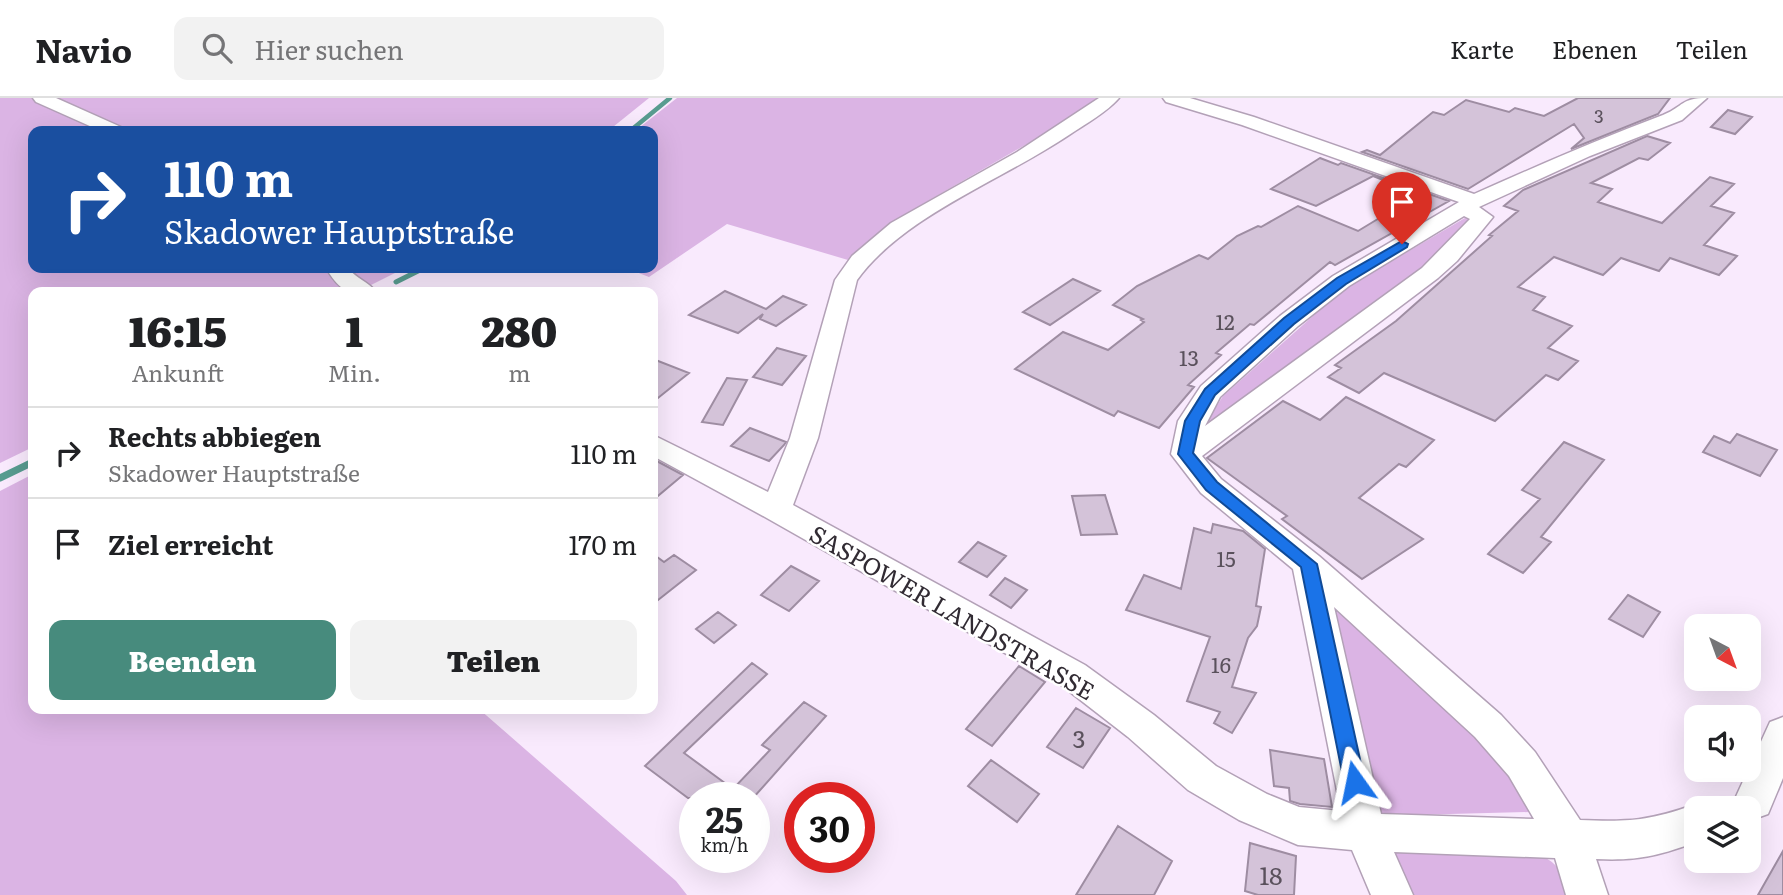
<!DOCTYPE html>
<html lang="de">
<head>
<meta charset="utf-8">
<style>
	:root { --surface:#fff; --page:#f2f2f2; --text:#202124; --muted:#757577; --line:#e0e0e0; --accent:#478b7d }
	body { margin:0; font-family:Literata,serif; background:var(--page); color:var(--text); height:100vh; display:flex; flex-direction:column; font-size:26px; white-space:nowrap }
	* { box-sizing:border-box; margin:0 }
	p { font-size:23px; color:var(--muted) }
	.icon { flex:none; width:38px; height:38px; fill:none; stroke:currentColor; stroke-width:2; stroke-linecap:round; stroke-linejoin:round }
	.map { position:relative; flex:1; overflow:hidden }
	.sheet { position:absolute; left:28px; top:189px; width:630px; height:427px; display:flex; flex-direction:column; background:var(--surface); border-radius:14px; box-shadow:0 7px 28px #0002 }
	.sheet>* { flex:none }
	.hud { position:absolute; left:28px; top:28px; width:630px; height:147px; border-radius:14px; box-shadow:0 7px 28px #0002; background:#1a4fa0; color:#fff; overflow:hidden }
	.needle { width:46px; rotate:139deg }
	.controls { position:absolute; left:1684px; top:516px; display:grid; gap:14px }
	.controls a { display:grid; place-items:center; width:77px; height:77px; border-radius:14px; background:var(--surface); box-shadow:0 7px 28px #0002; font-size:35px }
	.speed { position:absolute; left:679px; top:684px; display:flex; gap:14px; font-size:35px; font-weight:700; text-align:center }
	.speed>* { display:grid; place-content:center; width:91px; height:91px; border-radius:50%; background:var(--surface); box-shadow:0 7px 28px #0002; line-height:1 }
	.speed small { font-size:18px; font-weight:400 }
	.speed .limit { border:10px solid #d22; background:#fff; color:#111 }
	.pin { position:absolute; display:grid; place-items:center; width:60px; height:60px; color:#fff; margin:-72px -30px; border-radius:50% 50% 50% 0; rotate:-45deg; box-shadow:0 0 7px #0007 }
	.pin .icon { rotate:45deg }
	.me { position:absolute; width:77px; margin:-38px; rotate:348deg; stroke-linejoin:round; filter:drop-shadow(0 0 5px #0008) }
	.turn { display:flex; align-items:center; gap:24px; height:147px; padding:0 21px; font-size:32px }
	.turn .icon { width:91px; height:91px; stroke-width:2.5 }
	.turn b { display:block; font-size:49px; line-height:60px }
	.eta { display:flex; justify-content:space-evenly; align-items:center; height:119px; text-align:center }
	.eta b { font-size:42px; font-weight:800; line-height:49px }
	.action { display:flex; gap:14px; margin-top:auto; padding:14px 21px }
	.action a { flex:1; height:80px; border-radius:14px; background:var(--accent); color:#fff; font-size:28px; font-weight:800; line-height:80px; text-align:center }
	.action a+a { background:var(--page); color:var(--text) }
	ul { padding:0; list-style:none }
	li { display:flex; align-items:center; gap:21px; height:91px; padding:0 21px; border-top:2px solid var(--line) }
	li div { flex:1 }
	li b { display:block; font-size:26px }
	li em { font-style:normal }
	header { display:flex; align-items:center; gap:42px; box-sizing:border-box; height:98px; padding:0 35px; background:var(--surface); border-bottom:2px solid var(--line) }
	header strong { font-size:33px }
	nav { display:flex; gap:38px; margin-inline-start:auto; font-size:24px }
	.search { width:490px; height:63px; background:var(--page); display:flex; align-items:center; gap:18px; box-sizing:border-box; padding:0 24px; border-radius:14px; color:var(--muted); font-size:26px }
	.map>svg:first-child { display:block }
	.green { fill:#dbb4e4 }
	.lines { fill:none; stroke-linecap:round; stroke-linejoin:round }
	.stream-far2 { stroke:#589c90; stroke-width:4.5 }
	.stream-far1 { stroke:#589c90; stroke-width:5 }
	.stream { stroke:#589c90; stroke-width:7 }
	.building { fill:#d4c3d9; stroke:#9e8da2; stroke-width:2 }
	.minor-casing { stroke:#b3a1b7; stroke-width:3 }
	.minor { fill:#fff; fill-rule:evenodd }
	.route { fill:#1a73e8; stroke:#114b97; stroke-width:2 }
	.labels { text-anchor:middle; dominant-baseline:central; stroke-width:5; stroke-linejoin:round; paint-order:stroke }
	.far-number-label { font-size:18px; fill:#5a515c }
	.number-label { font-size:21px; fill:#5a515c }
	.street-label { font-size:24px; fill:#312b33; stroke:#fff }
	.near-number-label { font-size:24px; fill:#5a515c }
</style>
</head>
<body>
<header>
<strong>Navio</strong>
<div class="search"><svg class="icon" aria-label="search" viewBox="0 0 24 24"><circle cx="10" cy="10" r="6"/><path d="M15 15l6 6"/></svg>Hier suchen</div>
<nav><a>Karte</a><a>Ebenen</a><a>Teilen</a></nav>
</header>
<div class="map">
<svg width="1783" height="797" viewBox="0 0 1783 797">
	<rect width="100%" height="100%" fill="#f9eafd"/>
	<path class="green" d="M 0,0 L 649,0 L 608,33 L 33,33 L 33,170 L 405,170 L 357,194 L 33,194 L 33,349 L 0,365 Z
		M 677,0 L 1097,0 L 1072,20 L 895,122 L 848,162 L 727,126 L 649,179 L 626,170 L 653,170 L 653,33 L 635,33 Z
		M 1470,117 L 1475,120 L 1443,155 L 1206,334 L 1206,325 L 1223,298 L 1341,193 Z
		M 33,376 L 33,611 L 479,611 L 676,783 L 687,797 L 0,797 L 0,393 Z
		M 1329,499 L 1509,671 L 1529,714 L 1373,718 Z
		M 1524,750 C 1553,762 1561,766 1571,797 L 1407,797 L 1390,754 Z"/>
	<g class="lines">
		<path class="stream-far2" d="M 630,33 L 670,0"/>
		<path class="stream-far1" d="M 396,184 L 424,170"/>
		<path class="stream" d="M 0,380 L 33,364"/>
	</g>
	<path class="building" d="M 1578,0 L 1670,0 L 1658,16 L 1571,51 L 1584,40 L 1574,26 L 1468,91 L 1362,54 L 1367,52 L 1380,57 L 1433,14 L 1444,17 L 1466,2 L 1509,14 L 1515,10 L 1544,18 Z
		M 1728,12 L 1752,19 L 1735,36 L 1711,29 Z
		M 1647,38 L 1670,45 L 1648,62 L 1639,60 L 1591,85 L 1612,91 L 1598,104 L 1662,125 L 1710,79 L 1734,86 L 1711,108 L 1734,115 L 1704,147 L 1737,158 L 1719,177 L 1670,160 L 1659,173 L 1621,160 L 1603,177 L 1554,159 L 1518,189 L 1545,199 L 1533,212 L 1572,228 L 1548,250 L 1578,263 L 1558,282 L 1546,277 L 1495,323 L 1384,275 L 1359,295 L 1328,279 L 1341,270 L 1335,267 L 1396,223 L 1492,138 L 1489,137 L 1518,113 L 1504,108 L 1523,92 Z
		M 1320,60 L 1338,67 L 1341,65 L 1449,103 L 1335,167 L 1330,164 L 1254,227 L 1250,226 L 1216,255 L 1221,257 L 1188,287 L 1194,289 L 1159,330 L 1118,313 L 1114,318 L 1015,271 L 1063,234 L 1108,252 L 1144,224 L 1141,222 L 1143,221 L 1113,207 L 1137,188 L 1199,157 L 1208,161 L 1237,138 L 1258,128 L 1261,129 L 1298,108 L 1358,133 L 1419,96 L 1373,78 L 1316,108 L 1271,91 Z
		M 1073,181 L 1100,193 L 1050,227 L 1023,214 Z
		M 725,193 L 766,211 L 783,198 L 806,207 L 776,228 L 760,221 L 763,216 L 738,235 L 689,217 Z
		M 777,250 L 806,258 L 782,287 L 753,279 Z
		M 653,261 L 689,275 L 653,304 Z
		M 727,280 L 747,282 L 723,327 L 702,324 Z
		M 1346,299 L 1434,342 L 1406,369 L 1399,366 L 1359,400 L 1423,441 L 1362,481 L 1282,421 L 1287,418 L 1207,360 L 1283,303 L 1320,322 Z
		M 750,330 L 786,344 L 784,347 L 769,363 L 731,348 Z
		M 1737,336 L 1777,352 L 1760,378 L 1703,354 L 1714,338 L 1730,345 Z
		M 1564,344 L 1604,362 L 1541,439 L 1551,444 L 1523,475 L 1488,456 L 1540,401 L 1522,392 Z
		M 653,361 L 683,377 L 653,402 Z
		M 1105,397 L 1117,436 L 1081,437 L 1072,398 Z
		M 1213,426 L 1243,433 L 1265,451 L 1256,508 L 1261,509 L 1257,528 L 1248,540 L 1232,589 L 1256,595 L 1232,635 L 1214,625 L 1220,614 L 1187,603 L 1210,539 L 1126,512 L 1144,477 L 1181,491 L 1194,430 L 1211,435 Z
		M 978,444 L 1006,458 L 987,479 L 959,464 Z
		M 653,456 L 664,464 L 674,457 L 696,472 L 653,506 Z
		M 791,468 L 819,483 L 789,513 L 761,497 Z
		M 1005,480 L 1027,492 L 1011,510 L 990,497 Z
		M 1628,497 L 1660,514 L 1643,539 L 1609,521 Z
		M 718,514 L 736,527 L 714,545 L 696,531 Z
		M 752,565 L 767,576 L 684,655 L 733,691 L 770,652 L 762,647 L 804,604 L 826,618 L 753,700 L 688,700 L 645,668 Z
		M 1019,568 L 1045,584 L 992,648 L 966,631 Z
		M 1076,610 L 1110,630 L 1083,670 L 1047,649 Z
		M 1270,652 L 1324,661 L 1332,709 L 1300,706 L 1290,703 L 1289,690 L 1274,688 Z
		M 991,662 L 1039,696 L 1017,724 L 968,688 Z
		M 1118,728 L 1172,763 L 1154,797 L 1076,797 Z
		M 1250,745 L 1296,758 L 1294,797 L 1258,797 L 1245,793 Z
		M 1783,753 L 1783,797 L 1758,797 Z"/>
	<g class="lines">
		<defs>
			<path id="minor" d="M 33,0 L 56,0 L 121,29 L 124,33 L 101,33 L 36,4 Z
				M 1099,0 L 1119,0 C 1107,14 1087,25 1072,35 C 1005,81 904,117 857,182 L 818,340 L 793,407 L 1085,567 L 1154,617 L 1216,668 L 1267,696 L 1299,709 L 1341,713 L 1293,471 L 1201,395 L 1171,356 L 1178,323 L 1201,288 L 1280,218 L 1333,178 L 1459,104 L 1242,27 L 1166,4 L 1163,0 L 1190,0 L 1254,19 L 1474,96 C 1537,68 1599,41 1663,17 C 1685,8 1680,0 1707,0 L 1682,22 L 1590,58 L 1479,109 L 1493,119 L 1457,163 L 1438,180 L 1202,358 L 1221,381 L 1319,458 L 1501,617 L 1535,654 L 1580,722 C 1628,724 1650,723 1696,706 L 1707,710 L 1696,710 L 1696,744 C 1658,758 1637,763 1596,761 L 1608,797 L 1566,797 L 1555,760 L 1394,754 L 1413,797 L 1371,797 L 1352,752 L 1298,747 L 1239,722 L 1188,692 L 1128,639 L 1061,587 L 765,419 L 653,358 L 653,337 L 768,394 L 790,340 L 835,182 L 852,158 L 891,125 L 1017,54 ZM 1464,118 L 1470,121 L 1422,170 L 1205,328 L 1220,299 L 1298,228 L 1349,188 ZM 1334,509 L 1475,639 L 1509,678 L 1534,721 L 1381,716 Z
				M 326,170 L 348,170 C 356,181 368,183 376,194 C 347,195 341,195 326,170 Z
				M 1783,619 L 1783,680 L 1768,716 L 1754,721 L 1748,719 L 1748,710 L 1738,710 L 1734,703 L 1770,624 Z"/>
		</defs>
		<use href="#minor" class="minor-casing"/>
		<use href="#minor" class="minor"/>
	</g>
	<path class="route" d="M 1402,143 L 1408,146 L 1407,149 L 1346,186 L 1294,226 L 1215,297 L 1200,323 L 1193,355 L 1217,384 L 1317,466 L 1365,684 L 1362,691 L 1355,694 L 1348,691 L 1344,684 L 1301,469 L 1206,392 L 1178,356 L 1185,323 L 1205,291 L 1284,220 L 1337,180 Z"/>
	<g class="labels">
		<g class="far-number-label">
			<text x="1599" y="17">3</text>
		</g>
		<g class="number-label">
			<text x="1225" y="222">12</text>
			<text x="1189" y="258">13</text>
			<text x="1226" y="459">15</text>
			<text x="1221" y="565">16</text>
		</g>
		<g class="street-label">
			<text transform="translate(953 513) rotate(30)">SASPOWER LANDSTRASSE</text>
		</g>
		<g class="near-number-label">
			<text x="1079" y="639">3</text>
			<text x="1271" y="776">18</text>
		</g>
	</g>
</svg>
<div class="controls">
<a><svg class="needle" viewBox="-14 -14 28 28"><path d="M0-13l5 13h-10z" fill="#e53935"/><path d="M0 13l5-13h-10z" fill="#757577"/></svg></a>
<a><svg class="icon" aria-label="sound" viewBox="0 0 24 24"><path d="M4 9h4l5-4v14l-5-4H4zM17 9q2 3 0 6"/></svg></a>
<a><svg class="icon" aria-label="layers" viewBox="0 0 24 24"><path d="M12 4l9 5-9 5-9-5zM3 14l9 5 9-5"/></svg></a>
</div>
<div class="speed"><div>25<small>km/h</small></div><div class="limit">30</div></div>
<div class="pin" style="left:1402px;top:146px;background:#d93025"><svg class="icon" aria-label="arrive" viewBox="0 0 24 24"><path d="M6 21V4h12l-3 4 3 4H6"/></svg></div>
<svg class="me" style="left:1355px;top:684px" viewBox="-20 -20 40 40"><path d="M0-17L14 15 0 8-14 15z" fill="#1a73e8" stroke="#fff" stroke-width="4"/></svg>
<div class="hud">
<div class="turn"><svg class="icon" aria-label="right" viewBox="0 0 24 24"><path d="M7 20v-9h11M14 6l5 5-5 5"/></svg><div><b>110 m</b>Skadower Hauptstraße</div></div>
</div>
<section class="sheet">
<div class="eta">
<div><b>16:15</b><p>Ankunft</p></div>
<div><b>1</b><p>Min.</p></div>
<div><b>280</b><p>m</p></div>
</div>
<ul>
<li><svg class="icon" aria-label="right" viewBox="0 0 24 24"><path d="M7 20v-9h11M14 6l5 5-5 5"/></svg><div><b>Rechts abbiegen</b><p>Skadower Hauptstraße</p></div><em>110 m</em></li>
<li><svg class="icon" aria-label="arrive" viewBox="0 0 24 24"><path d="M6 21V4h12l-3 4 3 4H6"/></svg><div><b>Ziel erreicht</b></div><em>170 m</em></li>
</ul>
<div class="action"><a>Beenden</a><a>Teilen</a></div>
</section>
</div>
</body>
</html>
